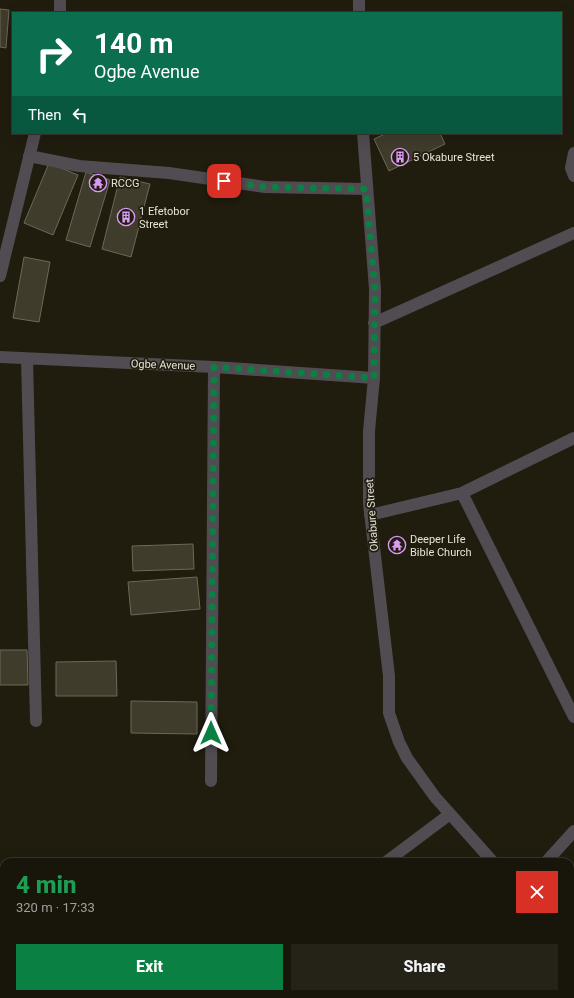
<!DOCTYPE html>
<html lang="en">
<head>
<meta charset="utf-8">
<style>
	:root { --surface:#18150a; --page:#252218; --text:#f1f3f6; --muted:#9f9f9c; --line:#36342b; --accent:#0b8043 }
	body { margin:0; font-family:Roboto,sans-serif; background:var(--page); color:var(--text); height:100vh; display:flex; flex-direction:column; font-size:15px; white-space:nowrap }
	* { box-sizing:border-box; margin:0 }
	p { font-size:13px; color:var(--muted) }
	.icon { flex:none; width:22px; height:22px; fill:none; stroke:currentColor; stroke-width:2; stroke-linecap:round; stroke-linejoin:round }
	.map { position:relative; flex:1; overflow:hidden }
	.side { position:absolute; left:0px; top:858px; width:574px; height:140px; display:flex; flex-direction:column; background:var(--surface); border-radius:12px 12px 0 0; box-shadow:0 4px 16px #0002,0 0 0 1px var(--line) }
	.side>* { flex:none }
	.hud { position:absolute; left:12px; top:12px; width:550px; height:122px; border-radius:0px; box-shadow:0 4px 16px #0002,0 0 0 1px var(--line); background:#0b6e4f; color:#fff; overflow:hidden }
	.pin { position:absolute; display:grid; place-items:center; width:34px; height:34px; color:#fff; margin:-17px; border-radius:8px; box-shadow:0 2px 6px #0006 }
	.me { position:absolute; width:44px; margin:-22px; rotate:0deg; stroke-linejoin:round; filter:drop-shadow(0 0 3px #0008) }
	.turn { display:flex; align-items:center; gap:14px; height:84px; padding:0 16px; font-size:18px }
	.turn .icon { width:52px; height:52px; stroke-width:2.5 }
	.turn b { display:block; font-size:28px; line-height:34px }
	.then { display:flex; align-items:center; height:38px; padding:0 16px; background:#0003; gap:8px; font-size:15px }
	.round { display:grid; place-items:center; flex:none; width:42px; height:42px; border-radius:0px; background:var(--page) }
	.summary { display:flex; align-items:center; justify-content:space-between; height:68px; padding:0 16px }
	h1 { font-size:24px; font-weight:800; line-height:30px; color:#1e9e55 }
	.button { display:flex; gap:8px; margin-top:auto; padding:8px 16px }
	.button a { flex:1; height:46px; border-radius:0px; background:var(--accent); color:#fff; font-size:16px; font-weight:800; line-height:46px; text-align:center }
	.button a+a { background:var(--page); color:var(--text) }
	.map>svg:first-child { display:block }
	.building { fill:#403c2c; stroke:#6d6857 }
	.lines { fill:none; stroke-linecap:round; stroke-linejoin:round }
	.street { stroke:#504c52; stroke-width:12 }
	.route { stroke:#0b8043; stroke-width:7; stroke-dasharray:0 12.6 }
	.labels { text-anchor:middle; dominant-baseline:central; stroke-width:3.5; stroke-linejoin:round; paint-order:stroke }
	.poi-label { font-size:11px; fill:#e5e2d8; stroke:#201c0e; text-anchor:start }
	.street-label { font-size:11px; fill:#e5e2d8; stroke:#201c0e }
</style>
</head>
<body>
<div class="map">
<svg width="574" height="998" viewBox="0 0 574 998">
	<rect width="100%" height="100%" fill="#201c0e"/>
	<path class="building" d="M 0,9 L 9,10 L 6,48 L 0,47 Z
		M 387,133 L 440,133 L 445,144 L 389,171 L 374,139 Z
		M 49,163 L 78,175 L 53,235 L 24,223 Z
		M 86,172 L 110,180 L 90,247 L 66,240 Z
		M 120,177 L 150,184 L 131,257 L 102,249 Z
		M 24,257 L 50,262 L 39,322 L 13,318 Z
		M 193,544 L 194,569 L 133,571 L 132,546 Z
		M 197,577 L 200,609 L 131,615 L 128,582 Z
		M 0,650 L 27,650 L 28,685 L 0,685 Z
		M 116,661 L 117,696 L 56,696 L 56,662 Z
		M 131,701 L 197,702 L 197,734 L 131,733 Z
		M 570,924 L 574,927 L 574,959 L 570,966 Z"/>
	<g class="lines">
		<path class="street" d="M 60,0 L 60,13
			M 359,13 L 359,0
			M 363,133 L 375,289 L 374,378 L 369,431 L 369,504 L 389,676 L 389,713 L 399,742 L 407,758 L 435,797 L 493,862
			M 574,153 L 571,168 L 574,176
			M 29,156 L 79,166 L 169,173 L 265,187 L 366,189
			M 0,276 L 35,133
			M 374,323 L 574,233
			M 0,357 L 214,367 L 374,378
			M 27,359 L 36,721
			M 462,493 L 574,717
			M 370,515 L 462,493 L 574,438
			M 211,781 L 214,367
			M 386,862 L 450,814
			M 546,862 L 574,831
			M 570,879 L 574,880
			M 449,998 L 452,994"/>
	</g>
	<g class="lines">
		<path class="route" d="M 211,733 L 214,367 L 374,378 L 375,289 L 366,189 L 264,187 L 224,181"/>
	</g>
	<defs>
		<symbol id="building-ring" viewBox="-11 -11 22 22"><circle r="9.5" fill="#201c0e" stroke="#da9af6" stroke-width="1.5"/><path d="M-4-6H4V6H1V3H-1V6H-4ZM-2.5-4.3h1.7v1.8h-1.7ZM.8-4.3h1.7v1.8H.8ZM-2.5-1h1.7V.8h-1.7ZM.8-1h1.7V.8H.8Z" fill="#da9af6"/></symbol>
		<symbol id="temple-ring" viewBox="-11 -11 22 22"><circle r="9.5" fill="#201c0e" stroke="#da9af6" stroke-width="1.5"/><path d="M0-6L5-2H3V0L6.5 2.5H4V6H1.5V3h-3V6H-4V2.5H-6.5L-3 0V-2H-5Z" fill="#da9af6"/></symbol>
	</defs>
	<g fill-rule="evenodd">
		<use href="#building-ring" x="390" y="147" width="20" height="20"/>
		<use href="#temple-ring" x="88" y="173" width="20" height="20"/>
		<use href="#building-ring" x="116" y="207" width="20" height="20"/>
		<use href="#temple-ring" x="387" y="535" width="20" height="20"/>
	</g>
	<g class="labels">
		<g class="poi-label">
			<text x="413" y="157">5 Okabure Street</text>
			<text x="111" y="183">RCCG</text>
			<text x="139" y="211">1 Efetobor<tspan x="139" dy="13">Street</tspan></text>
			<text x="410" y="539">Deeper Life<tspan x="410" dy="13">Bible Church</tspan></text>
		</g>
		<g class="street-label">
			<text transform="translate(163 365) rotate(2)">Ogbe Avenue</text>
			<text transform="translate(372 515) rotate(-94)">Okabure Street</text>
		</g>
	</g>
</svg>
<div class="pin" style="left:224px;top:181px;background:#d93025"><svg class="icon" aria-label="arrive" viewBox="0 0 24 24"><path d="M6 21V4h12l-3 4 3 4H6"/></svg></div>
<svg class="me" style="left:211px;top:733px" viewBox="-20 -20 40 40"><path d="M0-17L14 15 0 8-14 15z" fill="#0b8043" stroke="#fff" stroke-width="4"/></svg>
<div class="hud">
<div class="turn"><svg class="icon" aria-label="right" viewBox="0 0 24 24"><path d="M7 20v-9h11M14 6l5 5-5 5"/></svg><div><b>140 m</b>Ogbe Avenue</div></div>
<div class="then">Then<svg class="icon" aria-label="left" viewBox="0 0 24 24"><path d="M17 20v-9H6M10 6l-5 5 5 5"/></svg></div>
</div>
<section class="side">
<div class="summary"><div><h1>4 min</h1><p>320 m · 17:33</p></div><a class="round" style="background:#d93025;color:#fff"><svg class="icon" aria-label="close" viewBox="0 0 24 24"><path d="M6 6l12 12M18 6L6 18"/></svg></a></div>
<div class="button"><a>Exit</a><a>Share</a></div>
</section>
</div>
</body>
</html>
